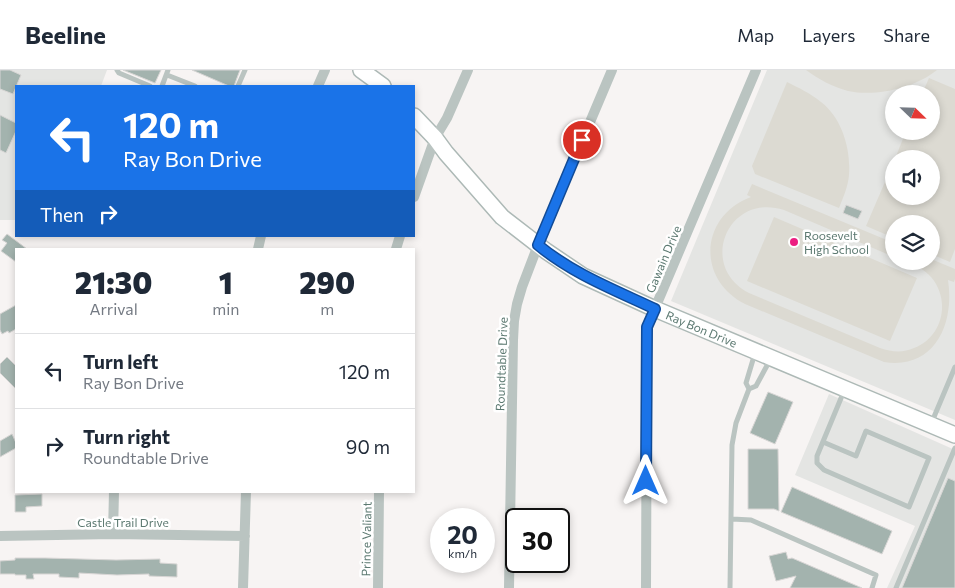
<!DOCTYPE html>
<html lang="en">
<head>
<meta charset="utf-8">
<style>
	:root { --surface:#fff; --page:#f2f2f3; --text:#1f2937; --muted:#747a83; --line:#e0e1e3 }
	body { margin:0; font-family:Commissioner,sans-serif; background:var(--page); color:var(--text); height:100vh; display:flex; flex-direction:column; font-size:19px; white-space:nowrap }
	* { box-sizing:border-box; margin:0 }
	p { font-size:16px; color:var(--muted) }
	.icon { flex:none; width:28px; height:28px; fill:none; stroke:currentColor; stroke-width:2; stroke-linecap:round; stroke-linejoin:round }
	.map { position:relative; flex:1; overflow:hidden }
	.sheet { position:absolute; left:15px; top:178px; width:400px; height:245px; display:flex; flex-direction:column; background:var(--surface); border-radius:0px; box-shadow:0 2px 8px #0003 }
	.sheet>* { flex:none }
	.hud { position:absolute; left:15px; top:15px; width:400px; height:152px; border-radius:0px; box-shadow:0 2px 8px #0003; background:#1a73e8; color:#fff; overflow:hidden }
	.needle { width:32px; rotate:113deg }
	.tools { position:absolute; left:885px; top:15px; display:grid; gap:10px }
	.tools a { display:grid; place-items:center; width:55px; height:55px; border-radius:50%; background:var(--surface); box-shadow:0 2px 8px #0003; font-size:25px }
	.speed { position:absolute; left:430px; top:438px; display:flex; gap:10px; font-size:25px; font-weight:700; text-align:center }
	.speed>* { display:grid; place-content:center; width:65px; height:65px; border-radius:50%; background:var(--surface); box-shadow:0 2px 8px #0003; line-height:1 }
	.speed small { font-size:12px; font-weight:400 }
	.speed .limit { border:2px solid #111; border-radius:8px; background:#fff; color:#111 }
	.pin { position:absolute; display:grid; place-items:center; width:42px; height:42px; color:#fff; margin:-21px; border:2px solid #fff; border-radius:50%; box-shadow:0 1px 5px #0007 }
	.me { position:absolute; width:55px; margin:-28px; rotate:0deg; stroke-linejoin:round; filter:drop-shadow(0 0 4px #0008) }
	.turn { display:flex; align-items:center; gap:18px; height:105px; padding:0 25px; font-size:22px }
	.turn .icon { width:65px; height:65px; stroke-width:2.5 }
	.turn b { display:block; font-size:35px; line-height:42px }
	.then { display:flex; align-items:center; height:48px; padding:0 25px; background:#0003; gap:10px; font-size:19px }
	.eta { display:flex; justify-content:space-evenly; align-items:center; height:85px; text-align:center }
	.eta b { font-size:30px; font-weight:800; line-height:35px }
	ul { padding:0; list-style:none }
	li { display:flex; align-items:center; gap:15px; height:75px; padding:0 25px; border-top:1px solid var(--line) }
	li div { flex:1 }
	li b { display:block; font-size:19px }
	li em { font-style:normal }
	header { display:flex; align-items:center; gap:30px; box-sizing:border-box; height:70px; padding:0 25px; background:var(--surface); border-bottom:1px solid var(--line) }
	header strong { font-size:24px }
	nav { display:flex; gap:28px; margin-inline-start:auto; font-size:18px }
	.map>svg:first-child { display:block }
	.built { fill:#e4e5e3; fill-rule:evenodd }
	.green { fill:#dcdad2 }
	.building { fill:#a3b3ae; stroke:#d8d6d5 }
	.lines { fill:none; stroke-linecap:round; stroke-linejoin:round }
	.secondary-casing { stroke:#adb9b6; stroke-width:18 }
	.lane { stroke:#bac4c1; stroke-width:5 }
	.street { stroke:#bac4c1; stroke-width:10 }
	.secondary { stroke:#fff; stroke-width:15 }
	.route-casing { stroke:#114b97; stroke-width:12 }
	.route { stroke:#1a73e8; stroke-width:9 }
	.poi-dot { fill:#ec1e81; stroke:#fff; stroke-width:2 }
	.labels { text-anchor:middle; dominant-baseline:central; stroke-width:5; stroke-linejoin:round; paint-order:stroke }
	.poi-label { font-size:12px; fill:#5c7971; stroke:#fff; text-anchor:start }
	.street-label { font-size:12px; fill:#5c7971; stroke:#fff }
</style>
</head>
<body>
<header>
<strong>Beeline</strong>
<nav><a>Map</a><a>Layers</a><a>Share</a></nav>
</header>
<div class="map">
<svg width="955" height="518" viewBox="0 0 955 518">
	<rect width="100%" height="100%" fill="#f7f4f3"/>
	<path class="built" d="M 0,0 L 107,0 L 101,16 L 16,16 L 16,150 L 0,150 Z
		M 767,0 L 955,0 L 955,350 L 671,231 ZM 894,24 L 931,24 L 931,61 L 894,61 ZM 894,89 L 931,89 L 931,126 L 894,126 ZM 894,154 L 931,154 L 931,191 L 894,191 Z
		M 829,324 L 955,380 L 955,518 L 887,518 L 915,456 L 795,405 Z"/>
	<path class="green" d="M 806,0 L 937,0 C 915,18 876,27 848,21 C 833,17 818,9 806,0 Z
		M 929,8 L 955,19 L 955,179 L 950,192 L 931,184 L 931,154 L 894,154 L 894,168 L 866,156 L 894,91 L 894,126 L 931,126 L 931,89 L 895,89 L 906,61 L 931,61 L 931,24 L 922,24 Z
		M 787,12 C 799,18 810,23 821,32 C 842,48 851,79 849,105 C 848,117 843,128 839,138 L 755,104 L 752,96 Z
		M 752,114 L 894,173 L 894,187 L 784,140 C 728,122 697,196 749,223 L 880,278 C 892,282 903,283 914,278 C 943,267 951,230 931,207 C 924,199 915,195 905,191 L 931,191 L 931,189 L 955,199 L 955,209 L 954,212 L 948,210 C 955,256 933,300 884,292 L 745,234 C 696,209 700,146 751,127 L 747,125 Z
		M 774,147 L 917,208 L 890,271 L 747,211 Z"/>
	<path class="building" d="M 0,0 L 10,0 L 21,5 L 13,24 L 0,19 Z
		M 123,0 L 161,0 L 155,13 Z
		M 192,0 L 240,0 L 234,16 L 229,16 Z
		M 0,45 L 16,53 L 16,61 L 6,83 L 0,80 Z
		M 846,135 L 862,141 L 858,149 L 843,143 Z
		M 7,164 L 27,179 L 16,179 L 16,192 L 1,181 L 7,173 L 2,170 Z
		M 16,235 L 16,259 L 9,263 L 8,261 L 2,264 L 0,260 L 0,244 Z
		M 7,287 L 16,296 L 16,319 L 0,303 L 0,294 Z
		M 768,322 L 793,332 L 775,374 L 750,363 Z
		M 12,364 L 16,373 L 16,378 L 0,387 L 0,371 Z
		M 748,379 L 778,379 L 779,441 L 774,439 L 748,439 Z
		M 948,408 L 955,411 L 955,518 L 902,518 Z
		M 792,417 L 892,461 L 882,484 L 781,442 Z
		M 42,424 L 42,436 L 26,437 L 26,442 L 15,442 L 15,425 Z
		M 786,482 L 788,489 L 792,488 L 862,518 L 790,518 L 796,506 L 776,511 L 769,486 Z
		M 15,488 L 45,488 L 116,490 L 160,489 L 160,493 L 177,494 L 177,507 L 149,506 L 149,504 L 117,505 L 79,503 L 79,508 L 59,507 L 59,504 L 33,504 L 34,509 L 26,509 L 26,505 L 15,505 L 15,504 L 0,504 L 0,491 L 15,490 Z"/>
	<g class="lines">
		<defs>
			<g id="secondary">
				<path d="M 361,0 L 383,16"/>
				<path id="s1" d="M 414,46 L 435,68 L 446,83 L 502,147 L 546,181 L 583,206 L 655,239 L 955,365"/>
			</g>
		</defs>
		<use href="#secondary" class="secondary-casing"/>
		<path class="lane" d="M 117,0 L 119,3 L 150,16
			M 167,5 L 195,16
			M 162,16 L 168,0
			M 238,16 L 245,0
			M 749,319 L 756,316 L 770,290
			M 931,354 L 955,297
			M 823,372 L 856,386 L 866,361 L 929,388 L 909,437 L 824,400 L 817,393 L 817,386 L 844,321
			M 732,449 L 751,450 L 876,505 L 872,518
			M 730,518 L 732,375 L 736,353 L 749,319 L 746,313 L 755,283
			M 896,518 L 955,378"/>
		<path class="street" d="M 318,16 L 325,0
			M 414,127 L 435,68 L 447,48 L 468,0
			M 258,179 L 261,166
			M 396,179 L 400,166
			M 113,464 L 114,421
			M 0,466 L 113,464 L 245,466
			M 243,518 L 246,421
			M 378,518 L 379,421
			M 509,518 L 513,270 L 514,251 L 517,234 L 522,217 L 538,175 L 612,0
			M 646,518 L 647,257 L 756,0"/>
		<use href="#secondary" class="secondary"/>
	</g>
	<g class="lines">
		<defs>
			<path id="route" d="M 582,70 L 538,175 C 573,204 615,220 655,239 L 647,257 L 646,411"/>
		</defs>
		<use href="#route" class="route-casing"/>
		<use href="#route" class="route"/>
	</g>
	<circle class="poi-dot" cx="794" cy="172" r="5"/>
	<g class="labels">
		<g class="poi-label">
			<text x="804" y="165">Roosevelt<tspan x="804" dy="14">High School</tspan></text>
		</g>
		<g class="street-label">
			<text transform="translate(663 189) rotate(-67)">Gawain Drive</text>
			<text stroke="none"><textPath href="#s1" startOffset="364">Ray Bon Drive</textPath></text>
			<text transform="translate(501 294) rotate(-88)">Roundtable Drive</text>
			<text x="123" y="452">Castle Trail Drive</text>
			<text transform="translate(366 469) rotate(-89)">Prince Valiant</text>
		</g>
	</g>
</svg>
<div class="tools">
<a><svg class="needle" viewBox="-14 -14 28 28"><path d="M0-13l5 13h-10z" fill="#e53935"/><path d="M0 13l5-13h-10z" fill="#747a83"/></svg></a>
<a><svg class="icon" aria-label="sound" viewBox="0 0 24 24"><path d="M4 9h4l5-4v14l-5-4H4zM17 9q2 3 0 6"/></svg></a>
<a><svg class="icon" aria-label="layers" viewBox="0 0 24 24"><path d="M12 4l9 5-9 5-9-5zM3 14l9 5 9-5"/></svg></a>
</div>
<div class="speed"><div>20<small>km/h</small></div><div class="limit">30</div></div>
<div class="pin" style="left:582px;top:70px;background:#d93025"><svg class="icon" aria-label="arrive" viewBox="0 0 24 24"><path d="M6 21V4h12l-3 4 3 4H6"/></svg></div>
<svg class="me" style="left:646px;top:411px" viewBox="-20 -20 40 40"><path d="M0-17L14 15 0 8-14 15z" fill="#1a73e8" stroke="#fff" stroke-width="4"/></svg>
<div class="hud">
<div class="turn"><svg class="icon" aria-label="left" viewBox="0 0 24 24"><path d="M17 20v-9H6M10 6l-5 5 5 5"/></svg><div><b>120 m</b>Ray Bon Drive</div></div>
<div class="then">Then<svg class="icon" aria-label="right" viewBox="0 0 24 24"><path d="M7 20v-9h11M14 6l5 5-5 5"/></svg></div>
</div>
<section class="sheet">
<div class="eta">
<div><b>21:30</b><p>Arrival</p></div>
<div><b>1</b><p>min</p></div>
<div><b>290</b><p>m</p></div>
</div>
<ul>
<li><svg class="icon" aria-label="left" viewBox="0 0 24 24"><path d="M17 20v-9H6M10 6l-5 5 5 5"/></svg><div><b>Turn left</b><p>Ray Bon Drive</p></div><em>120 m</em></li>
<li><svg class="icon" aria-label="right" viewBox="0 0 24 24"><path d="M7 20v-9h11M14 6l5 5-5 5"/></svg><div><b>Turn right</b><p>Roundtable Drive</p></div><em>90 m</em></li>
</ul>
</section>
</div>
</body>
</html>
